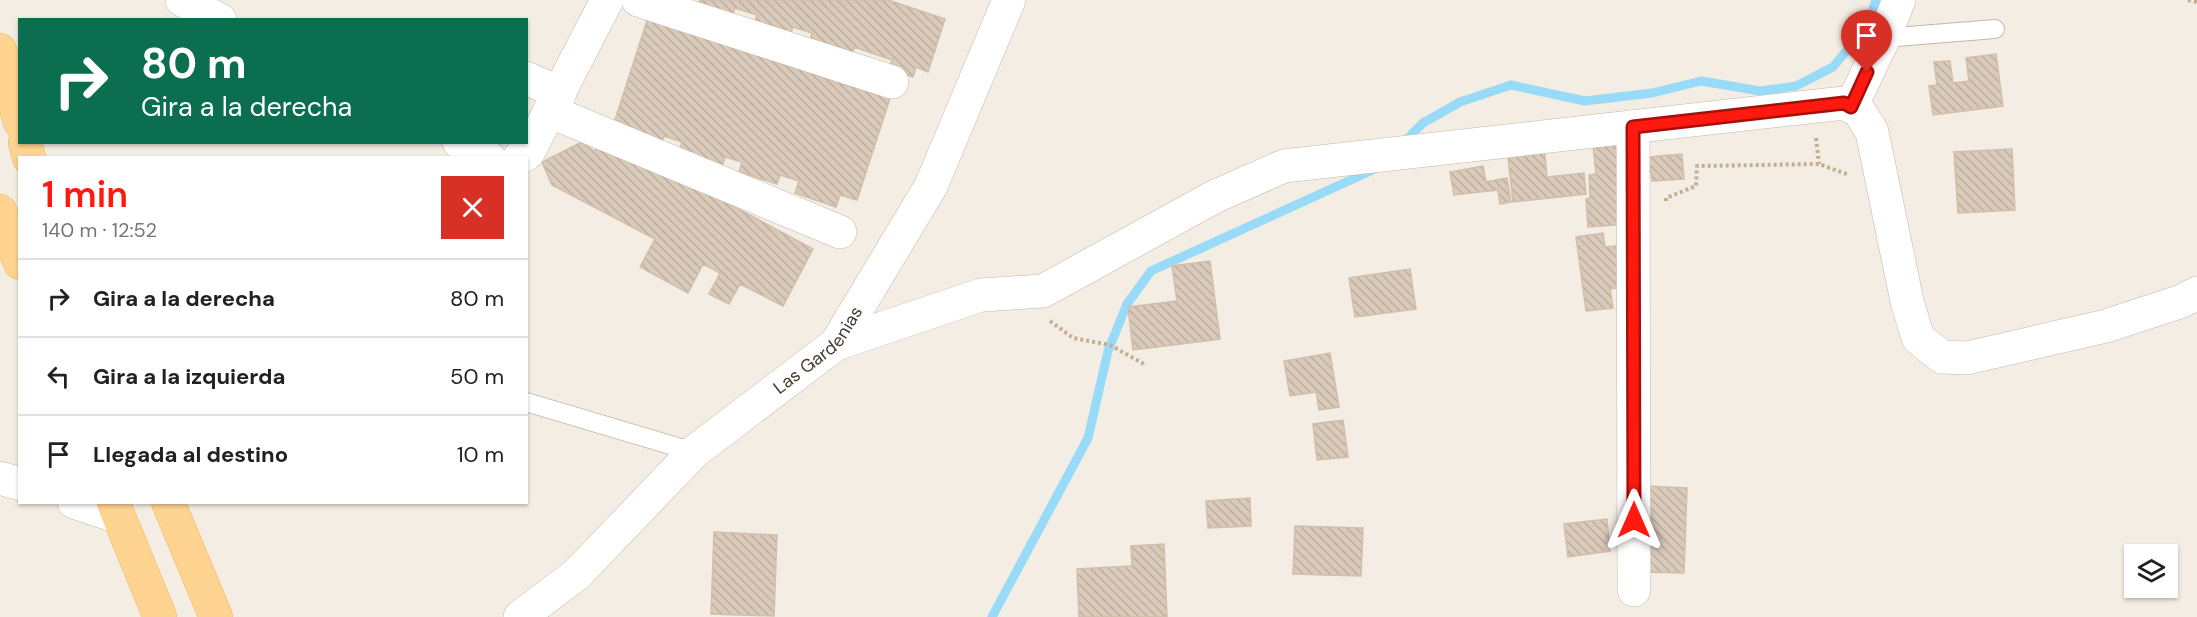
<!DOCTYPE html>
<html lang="es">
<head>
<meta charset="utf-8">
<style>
	:root { --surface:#fff; --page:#f2f2f2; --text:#202124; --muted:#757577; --line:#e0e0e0; --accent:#ff190f }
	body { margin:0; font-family:"DM Sans",sans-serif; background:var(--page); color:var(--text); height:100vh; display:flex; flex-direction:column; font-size:22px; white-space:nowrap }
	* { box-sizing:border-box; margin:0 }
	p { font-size:20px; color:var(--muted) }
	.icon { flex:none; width:33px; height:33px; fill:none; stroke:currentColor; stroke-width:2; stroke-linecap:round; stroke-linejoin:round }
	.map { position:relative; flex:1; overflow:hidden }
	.details { position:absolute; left:18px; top:156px; width:510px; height:348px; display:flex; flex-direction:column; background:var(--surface); border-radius:0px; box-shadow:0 2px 4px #0004 }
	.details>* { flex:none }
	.guide { position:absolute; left:18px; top:18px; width:510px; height:126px; border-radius:0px; box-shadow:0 2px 4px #0004; background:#0b6e4f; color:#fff; overflow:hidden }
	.buttons { position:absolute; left:2124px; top:544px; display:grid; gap:12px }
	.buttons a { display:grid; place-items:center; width:54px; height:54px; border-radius:0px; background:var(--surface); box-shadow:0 2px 4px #0004; font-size:30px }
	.pin { position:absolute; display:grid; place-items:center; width:51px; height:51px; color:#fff; margin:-62px -26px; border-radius:50% 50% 50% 0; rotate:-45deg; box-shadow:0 0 6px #0007 }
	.pin .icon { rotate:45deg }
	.me { position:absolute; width:66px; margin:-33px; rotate:0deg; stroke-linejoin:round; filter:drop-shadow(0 0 4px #0008) }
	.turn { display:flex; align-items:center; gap:21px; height:126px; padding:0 24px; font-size:27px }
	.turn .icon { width:78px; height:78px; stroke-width:2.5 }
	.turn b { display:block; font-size:42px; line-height:51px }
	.round { display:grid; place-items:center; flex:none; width:63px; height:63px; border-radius:0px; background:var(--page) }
	.summary { display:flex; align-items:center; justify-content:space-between; height:102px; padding:0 24px }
	h1 { font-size:36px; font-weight:600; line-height:45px; color:var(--accent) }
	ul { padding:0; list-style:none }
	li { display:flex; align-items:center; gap:18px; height:78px; padding:0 24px; border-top:2px solid var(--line) }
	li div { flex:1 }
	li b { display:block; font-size:22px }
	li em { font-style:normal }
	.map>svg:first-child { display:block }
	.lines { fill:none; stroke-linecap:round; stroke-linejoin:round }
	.stream { stroke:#98dbf8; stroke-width:9 }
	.building { fill:url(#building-back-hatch); stroke:#d2beaa; stroke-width:1.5 }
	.lane-casing { stroke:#c3b7a8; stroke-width:20 }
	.street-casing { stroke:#c3b7a8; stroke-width:34 }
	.primary-casing { stroke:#f1b154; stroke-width:34 }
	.path { stroke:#c4ae94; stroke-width:4; stroke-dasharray:3 3; stroke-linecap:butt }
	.lane { stroke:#fff; stroke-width:18 }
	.street { stroke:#fff; stroke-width:33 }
	.primary { stroke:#ffd491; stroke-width:33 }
	.route-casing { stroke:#a6100a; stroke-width:15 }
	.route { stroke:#ff190f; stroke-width:10 }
	.labels { text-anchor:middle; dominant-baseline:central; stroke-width:5; stroke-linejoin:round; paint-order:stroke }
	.street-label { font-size:18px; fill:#463c33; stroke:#fff }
</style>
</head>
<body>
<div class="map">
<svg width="2197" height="617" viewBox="0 0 2197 617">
	<defs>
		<pattern id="building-back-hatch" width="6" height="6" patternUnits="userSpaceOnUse" patternTransform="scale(1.5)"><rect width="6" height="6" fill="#dacaba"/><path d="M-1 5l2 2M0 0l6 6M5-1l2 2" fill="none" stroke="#bcaea0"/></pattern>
	</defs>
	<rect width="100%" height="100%" fill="#f4ede3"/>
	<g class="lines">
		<path class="stream" d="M 1404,142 L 1423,123 L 1460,102 L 1511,85 L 1585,101 L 1652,93 L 1701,81 L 1760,91 L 1796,86 L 1833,67 L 1867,26 L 1876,0
			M 992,617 L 1088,438 L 1108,351 L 1127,304 L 1151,271 L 1377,168"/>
	</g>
	<path class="building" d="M 700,0 L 888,0 L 945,19 L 928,72 L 916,67 L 913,77 L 889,69 L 892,60 L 854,47 L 852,55 L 810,41 L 812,33 L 793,27 L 790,36 L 754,24 L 757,15 L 735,8 L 732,17 L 698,6 Z
		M 651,8 L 893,89 L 857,200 L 840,195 L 836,207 L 795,193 L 799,181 L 780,175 L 777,184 L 739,172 L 742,162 L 725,157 L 722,167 L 679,153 L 682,142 L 664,136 L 660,147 L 618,133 L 621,122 L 615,120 Z
		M 1996,54 L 2003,106 L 1933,115 L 1929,86 L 1937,85 L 1934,62 L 1950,61 L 1953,83 L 1969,81 L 1966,58 Z
		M 1622,136 L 1629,224 L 1588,227 L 1586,199 L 1590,198 L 1589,175 L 1596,174 L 1593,145 Z
		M 609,139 L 813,249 L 783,306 L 740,284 L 729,304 L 709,294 L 720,273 L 703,264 L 688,293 L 640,267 L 655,239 L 552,185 L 542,162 L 582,142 L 594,151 Z
		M 1544,145 L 1547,177 L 1584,173 L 1586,194 L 1513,202 L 1507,149 Z
		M 2012,149 L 2015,210 L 1958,213 L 1954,152 Z
		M 1682,154 L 1684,179 L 1652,181 L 1649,157 Z
		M 1483,166 L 1486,182 L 1507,178 L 1511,202 L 1500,204 L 1498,190 L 1454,195 L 1450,172 Z
		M 1603,233 L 1605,247 L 1624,245 L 1629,286 L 1610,289 L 1613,308 L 1586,311 L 1576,237 Z
		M 1210,261 L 1220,339 L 1133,350 L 1128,307 L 1177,301 L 1172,266 Z
		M 1410,269 L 1416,309 L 1355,317 L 1349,278 Z
		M 1330,353 L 1339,407 L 1319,410 L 1316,392 L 1290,396 L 1284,361 Z
		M 1343,420 L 1348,457 L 1317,460 L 1313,424 Z
		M 1646,486 L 1687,488 L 1684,573 L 1644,572 Z
		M 1250,498 L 1251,526 L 1208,528 L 1206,501 Z
		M 1607,519 L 1610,551 L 1568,557 L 1564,524 Z
		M 1295,526 L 1363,528 L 1361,576 L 1293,574 Z
		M 714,532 L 777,535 L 774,616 L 711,614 Z
		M 1164,544 L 1167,617 L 1079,617 L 1077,569 L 1132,566 L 1131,546 Z"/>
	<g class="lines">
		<defs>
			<path id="lane" d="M 1884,38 L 1995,29
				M 526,402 L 694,452"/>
			<g id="street">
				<path d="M 182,0 L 220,20"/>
				<path d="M 638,0 L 892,82"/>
				<path d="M 526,78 L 560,93"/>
				<path d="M 1851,107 L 1884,38 L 1899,0"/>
				<path d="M 549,111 L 840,232"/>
				<path d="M 1633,127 L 1634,590"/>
				<path d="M 459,142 L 489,158"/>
				<path d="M 519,158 L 528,153 L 607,0"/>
				<path d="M 836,344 L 981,295 L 1043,291 L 1214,197 L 1284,166 L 1844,103 L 1859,111 L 1872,132 L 1907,301 L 1918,338 L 1942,357 L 1967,358 L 2106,326 L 2182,301 L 2197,293"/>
				<path d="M 0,478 L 20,484"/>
				<path d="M 74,502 L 119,517"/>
				<path id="s1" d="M 520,617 L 577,574 L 694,452 L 836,344 L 931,186 L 1009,0"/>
			</g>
			<path id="primary" d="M 0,50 L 20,122
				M 25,142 L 29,158
				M 0,211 L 20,263
				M 113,502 L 160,617
				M 168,502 L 216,617"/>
		</defs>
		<use href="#lane" class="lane-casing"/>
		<use href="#street" class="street-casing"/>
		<use href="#primary" class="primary-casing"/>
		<path class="path" d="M 2188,0 L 2197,2
			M 1816,138 L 1819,164
			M 1666,201 L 1666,198 L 1696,186 L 1697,166 L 1819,164 L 1849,175
			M 1050,321 L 1073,338 L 1110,345 L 1144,364"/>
		<use href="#lane" class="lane"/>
		<use href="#street" class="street"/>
		<use href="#primary" class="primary"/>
	</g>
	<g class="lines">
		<defs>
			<path id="route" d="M 1634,520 L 1633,127 L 1844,103 L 1851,107 L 1867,72"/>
		</defs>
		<use href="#route" class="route-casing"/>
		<use href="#route" class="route"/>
	</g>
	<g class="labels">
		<g class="street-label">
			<text stroke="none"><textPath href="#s1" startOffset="402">Las Gardenias</textPath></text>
		</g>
	</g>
</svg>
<div class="buttons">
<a><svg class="icon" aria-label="layers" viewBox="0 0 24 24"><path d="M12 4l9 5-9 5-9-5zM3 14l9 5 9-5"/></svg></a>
</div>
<div class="pin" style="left:1867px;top:72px;background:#d93025"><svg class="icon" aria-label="arrive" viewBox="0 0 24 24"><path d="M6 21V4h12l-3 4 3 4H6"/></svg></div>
<svg class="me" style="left:1634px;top:520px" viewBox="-20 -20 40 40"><path d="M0-17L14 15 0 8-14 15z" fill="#ff190f" stroke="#fff" stroke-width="4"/></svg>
<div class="guide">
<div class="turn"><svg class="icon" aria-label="right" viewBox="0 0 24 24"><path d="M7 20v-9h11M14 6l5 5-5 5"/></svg><div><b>80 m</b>Gira a la derecha</div></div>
</div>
<section class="details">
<div class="summary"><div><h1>1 min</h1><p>140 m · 12:52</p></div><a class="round" style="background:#d93025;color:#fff"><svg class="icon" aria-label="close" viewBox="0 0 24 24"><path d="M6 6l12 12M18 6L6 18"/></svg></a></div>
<ul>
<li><svg class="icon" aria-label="right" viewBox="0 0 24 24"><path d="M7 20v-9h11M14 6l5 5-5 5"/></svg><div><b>Gira a la derecha</b></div><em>80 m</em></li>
<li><svg class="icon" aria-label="left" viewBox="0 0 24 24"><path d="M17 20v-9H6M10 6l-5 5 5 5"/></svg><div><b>Gira a la izquierda</b></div><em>50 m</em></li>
<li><svg class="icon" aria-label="arrive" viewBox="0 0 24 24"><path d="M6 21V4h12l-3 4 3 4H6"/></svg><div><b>Llegada al destino</b></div><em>10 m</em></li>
</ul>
</section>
</div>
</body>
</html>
